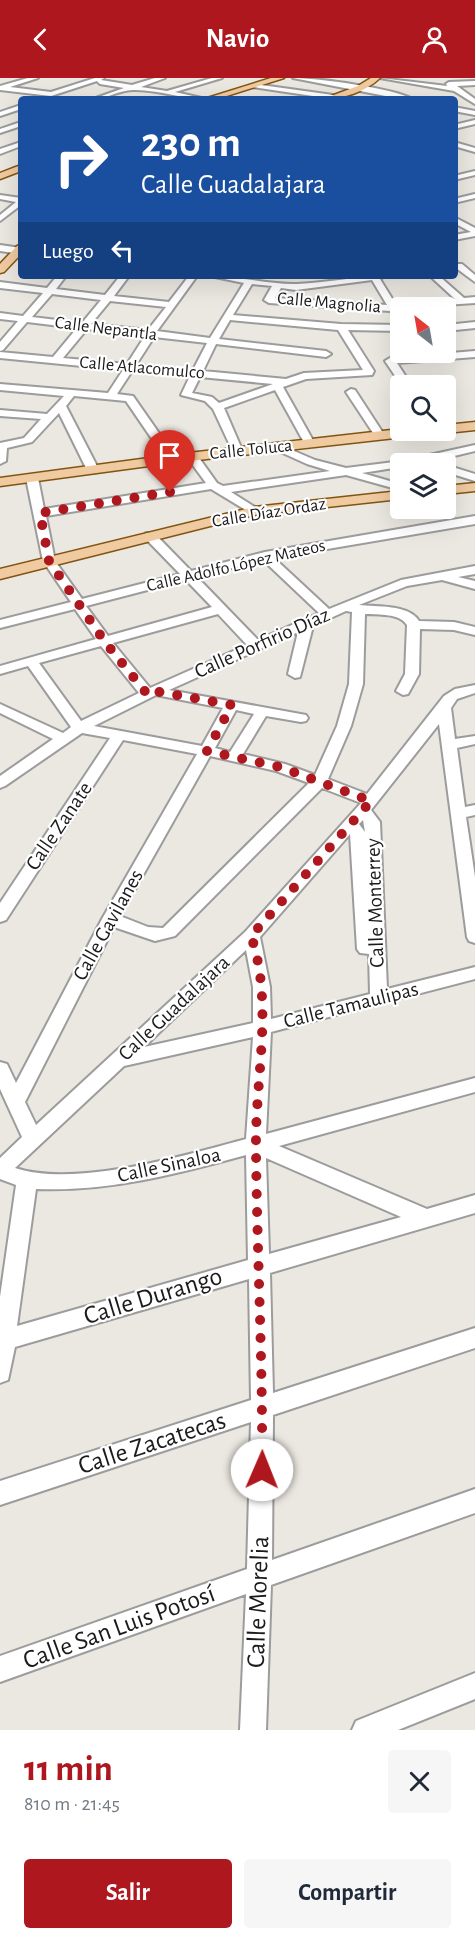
<!DOCTYPE html>
<html lang="es">
<head>
<meta charset="utf-8">
<style>
	:root { --surface:#fff; --page:#f6f6f7; --text:#1f2937; --muted:#747a83; --accent:#af171f }
	body { margin:0; font-family:"Alegreya Sans",sans-serif; background:var(--page); color:var(--text); height:100vh; display:flex; flex-direction:column; font-size:22px; white-space:nowrap }
	* { box-sizing:border-box; margin:0 }
	p { font-size:20px; color:var(--muted) }
	.icon { flex:none; width:33px; height:33px; fill:none; stroke:currentColor; stroke-width:2; stroke-linecap:round; stroke-linejoin:round }
	.map { position:relative; height:1652px; overflow:hidden }
	.details { display:flex; flex-direction:column; background:var(--surface); flex:1 }
	.details>* { flex:none }
	.banner { position:absolute; left:18px; top:18px; width:440px; height:183px; border-radius:6px; box-shadow:0 6px 24px #0002; background:#1a4fa0; color:#fff; overflow:hidden }
	.needle { width:39px; rotate:329deg }
	.controls { position:absolute; left:390px; top:219px; display:grid; gap:12px }
	.controls a { display:grid; place-items:center; width:66px; height:66px; border-radius:6px; background:var(--surface); box-shadow:0 6px 24px #0002; font-size:30px }
	.pin { position:absolute; display:grid; place-items:center; width:51px; height:51px; color:#fff; margin:-62px -26px; border-radius:50% 50% 50% 0; rotate:-45deg; box-shadow:0 0 6px #0007 }
	.pin .icon { rotate:45deg }
	.me { position:absolute; width:66px; margin:-33px; rotate:1deg; stroke-linejoin:round; filter:drop-shadow(0 0 4px #0008) }
	.turn { display:flex; align-items:center; gap:21px; height:126px; padding:0 24px; font-size:27px }
	.turn .icon { width:78px; height:78px; stroke-width:2.5 }
	.turn b { display:block; font-size:42px; line-height:51px }
	.then { display:flex; align-items:center; height:57px; padding:0 24px; background:#0003; gap:12px; font-size:22px }
	.round { display:grid; place-items:center; flex:none; width:63px; height:63px; border-radius:6px; background:var(--page) }
	.summary { display:flex; align-items:center; justify-content:space-between; height:102px; padding:0 24px }
	h1 { font-size:36px; font-weight:700; line-height:45px; color:var(--accent) }
	.button { display:flex; gap:12px; margin-top:auto; padding:12px 24px }
	.button a { flex:1; height:69px; border-radius:6px; background:var(--accent); color:#fff; font-size:24px; font-weight:700; line-height:69px; text-align:center }
	.button a+a { background:var(--page); color:var(--text) }
	header { display:flex; justify-content:space-between; align-items:center; height:78px; padding:0 24px; background:var(--accent); color:#fff; font-size:27px; font-weight:700 }
	.map>svg:first-child { display:block }
	.lines { fill:none; stroke-linecap:round; stroke-linejoin:round }
	.minor-casing { stroke:#9c9c9c; stroke-width:4 }
	.major-casing { stroke:#815511; stroke-width:3 }
	.minor { fill:#fff; fill-rule:evenodd }
	.major { fill:#f0caa1; fill-rule:evenodd }
	.route { stroke:#af171f; stroke-width:10; stroke-dasharray:0 18 }
	.labels { text-anchor:middle; dominant-baseline:central; stroke-width:4.5; stroke-linejoin:round; paint-order:stroke }
	.far-street-label { font-size:18px; fill:#1b1b1b; stroke:#fff }
	.street-label { font-size:21px; fill:#1b1b1b; stroke:#fff }
	.near-street-label { font-size:26px; fill:#1b1b1b; stroke:#fff }
</style>
</head>
<body>
<header><svg class="icon" aria-label="back" viewBox="0 0 24 24"><path d="M15 5l-7 7 7 7"/></svg>Navio<svg class="icon" aria-label="person" viewBox="0 0 24 24"><circle cx="12" cy="8" r="4"/><path d="M4 21q1-7 8-7t8 7"/></svg></header>
<div class="map">
<svg width="475" height="1652" viewBox="0 0 475 1652">
	<rect width="100%" height="100%" fill="#ebe7e1"/>
	<g class="lines">
		<defs>
			<path id="minor" d="M 28,0 L 38,0 L 10,9 L 51,14 L 95,0 L 104,0 L 101,2 L 132,7 L 155,0 L 165,0 L 141,9 L 167,13 L 212,0 L 222,0 L 175,14 L 206,21 C 182,21 159,12 135,12 C 121,11 107,21 93,21 L 124,10 L 100,6 L 97,3 L 51,18 L 0,12 L 0,8 Z
				M 293,0 C 318,0 392,10 413,21 L 401,21 Z
				M 380,0 L 447,8 L 446,6 L 449,4 L 475,3 L 475,7 L 457,8 L 475,21 L 475,26 L 454,13 Z
				M 254,6 L 333,17 L 336,19 L 333,21 L 252,9 Z
				M 21,27 L 21,31 L 0,38 L 0,34 Z
				M 454,29 L 475,33 L 475,37 L 454,33 Z
				M 475,42 L 475,46 L 454,51 L 454,47 Z
				M 21,44 L 21,48 L 0,55 L 0,51 Z
				M 21,64 L 21,68 L 0,76 L 0,71 Z
				M 454,64 L 475,70 L 475,74 L 454,68 Z
				M 475,93 L 475,97 L 454,102 L 454,98 Z
				M 475,116 L 475,120 L 454,125 L 454,121 Z
				M 0,117 L 21,120 L 21,127 L 0,143 L 0,137 L 16,124 L 0,121 Z
				M 454,139 L 475,150 L 475,158 L 454,162 L 454,157 L 471,154 L 454,145 Z
				M 0,167 L 21,170 L 21,176 L 0,173 Z
				M 456,186 L 462,186 L 475,197 L 475,204 L 456,190 Z
				M 57,198 L 66,198 L 56,211 L 105,217 L 120,198 L 129,198 L 114,218 L 169,224 L 189,198 L 197,198 L 157,253 L 210,260 L 244,205 L 210,198 C 239,198 271,207 297,206 C 327,205 356,198 385,198 L 380,201 L 396,227 L 455,221 L 430,198 L 439,198 L 464,220 L 475,219 L 475,225 L 400,230 L 400,238 L 397,239 L 390,233 L 269,225 L 264,222 L 272,208 L 252,206 L 233,237 L 341,246 L 400,247 L 400,253 L 348,252 L 374,293 L 372,297 L 306,301 L 283,309 L 315,366 L 314,368 L 306,368 L 275,312 L 224,330 L 243,374 L 238,377 L 234,376 L 213,331 L 205,323 L 181,317 L 190,298 L 132,293 L 117,316 L 133,318 L 177,381 L 175,383 L 167,383 L 126,323 L 74,318 L 66,328 L 99,392 L 97,394 L 93,395 L 87,392 L 59,335 L 32,364 L 7,370 L 6,383 L 0,386 L 0,365 L 24,360 L 41,341 L 0,338 L 0,332 L 47,336 L 64,318 L 0,312 L 0,306 L 108,315 L 123,292 L 0,280 L 0,274 L 53,279 L 77,250 L 27,244 L 3,272 L 0,273 L 0,264 L 18,243 L 0,241 L 0,235 L 23,238 L 43,215 L 0,210 L 0,204 L 47,210 ZM 372,202 L 387,227 L 275,220 L 281,210 L 296,212 ZM 52,216 L 101,222 L 82,245 L 32,239 ZM 110,223 L 166,229 L 148,252 L 91,246 ZM 230,242 L 338,252 L 363,292 L 304,295 L 286,301 L 203,293 L 216,266 L 326,279 L 331,276 L 326,273 L 219,261 ZM 87,251 L 145,258 L 127,286 L 63,280 ZM 154,259 L 207,265 L 193,292 L 136,287 ZM 200,299 L 273,306 L 219,325 L 212,319 L 192,315 Z
				M 475,244 L 475,250 L 446,253 L 446,247 Z
				M 475,273 L 475,279 L 397,285 L 412,308 L 402,308 L 385,283 L 390,280 Z
				M 351,311 L 355,312 L 385,358 L 384,360 L 376,360 L 375,358 L 346,314 Z
				M 280,367 L 315,382 L 346,390 L 402,383 L 475,367 L 475,373 L 421,386 L 400,386 L 400,389 L 362,395 L 400,406 L 400,412 L 346,397 L 231,414 L 258,431 L 258,435 L 254,437 L 211,411 L 46,438 L 55,483 L 82,521 L 180,496 L 146,461 L 146,455 L 154,455 L 191,493 L 265,474 L 475,438 L 475,446 L 274,480 L 329,531 L 401,502 L 475,488 L 475,496 L 458,499 L 475,503 L 475,511 L 442,502 L 407,508 L 359,527 C 376,529 409,526 419,543 L 454,544 L 475,549 L 475,557 L 454,552 L 420,551 L 419,596 L 408,616 L 403,617 L 396,613 L 405,596 L 407,547 C 399,535 379,537 365,536 L 363,606 L 351,648 L 328,701 L 367,716 L 444,618 L 455,611 L 475,607 L 475,615 L 457,621 L 451,630 L 455,661 L 475,658 L 475,666 L 457,670 L 465,729 L 475,727 L 475,737 L 466,739 L 475,799 L 475,865 L 469,863 L 467,859 L 439,646 L 371,732 L 380,744 L 387,911 L 475,889 L 475,901 L 271,954 L 266,1056 L 475,1000 L 475,1014 L 279,1068 L 427,1131 L 475,1117 L 475,1135 L 270,1195 L 273,1315 L 475,1250 L 475,1270 L 273,1337 L 272,1482 L 475,1411 L 475,1435 L 271,1507 L 266,1652 L 240,1652 L 246,1516 L 0,1604 L 0,1578 L 247,1491 L 251,1344 L 0,1427 L 0,1403 L 251,1322 L 249,1201 L 15,1269 L 8,1302 L 0,1305 L 0,1219 L 16,1107 L 0,1101 L 0,1080 L 22,1059 L 0,1011 L 0,984 L 7,986 L 16,1005 L 102,841 L 197,676 L 123,662 L 6,842 L 0,844 L 0,825 L 110,660 L 82,655 L 5,708 L 0,710 L 0,698 L 53,661 L 0,635 L 0,626 L 63,655 L 71,649 L 28,588 L 0,596 L 0,588 L 96,561 L 75,531 L 0,550 L 0,542 L 71,524 L 43,483 L 26,400 L 28,398 L 36,398 L 38,400 L 44,431 L 206,405 L 187,379 L 193,376 L 197,377 L 217,405 L 223,408 L 330,393 L 307,386 L 276,372 L 275,370 ZM 263,482 L 319,535 L 258,562 L 197,499 ZM 186,502 L 212,529 L 108,558 L 86,528 ZM 346,533 L 352,534 L 349,606 L 337,648 L 315,697 L 285,686 L 243,676 L 266,638 L 301,644 L 306,643 L 308,640 L 306,637 L 169,612 L 298,554 L 288,596 L 295,600 L 300,599 L 313,548 ZM 218,536 L 247,567 L 150,610 L 113,565 ZM 101,568 L 139,615 L 81,643 L 39,585 ZM 156,617 L 223,630 L 202,668 L 94,648 ZM 236,632 L 254,636 L 230,674 L 215,670 ZM 210,678 L 276,693 L 309,705 L 163,850 L 148,849 L 120,838 ZM 322,710 L 361,725 L 245,854 L 36,1047 L 25,1024 L 114,849 L 155,863 L 175,858 ZM 363,742 L 365,754 L 359,746 ZM 350,756 L 357,871 L 360,875 L 369,876 L 370,916 L 271,941 L 270,909 L 260,859 ZM 246,872 L 253,909 L 253,945 L 144,969 ZM 253,959 L 246,1061 C 186,1077 76,1110 15,1090 L 124,988 ZM 246,1077 L 248,1182 L 17,1248 L 36,1111 C 108,1114 177,1096 246,1077 ZM 266,1080 L 401,1139 L 269,1176 Z
				M 446,387 L 475,396 L 475,403 L 446,394 Z
				M 475,1595 L 475,1621 L 398,1652 L 352,1652 L 356,1643 Z"/>
			<path id="major" d="M 271,0 L 284,0 L 217,21 L 204,21 Z
				M 371,0 L 380,0 C 365,14 343,21 323,21 L 358,8 Z
				M 21,87 L 21,93 L 0,101 L 0,95 Z
				M 21,167 L 21,176 L 4,194 L 0,195 L 0,186 L 17,168 Z
				M 475,344 L 475,352 L 446,355 L 440,352 L 446,352 L 446,347 Z
				M 400,351 L 437,352 L 431,356 L 171,385 L 0,408 L 0,400 L 171,377 Z
				M 475,405 L 475,413 L 446,416 L 446,408 Z
				M 400,413 L 400,421 L 254,437 L 0,501 L 0,491 L 254,429 Z"/>
		</defs>
		<use href="#minor" class="minor-casing"/>
		<use href="#major" class="major-casing"/>
		<use href="#minor" class="minor"/>
		<use href="#major" class="major"/>
	</g>
	<g class="lines">
		<path class="route" d="M 170,414 L 40,435 L 49,483 L 105,564 L 148,617 L 154,613 L 232,627 L 207,673 L 280,689 L 371,723 L 251,858 C 274,925 255,1000 256,1070 C 257,1177 263,1284 262,1392"/>
	</g>
	<g class="labels">
		<g class="far-street-label">
			<text transform="translate(329 225) rotate(5)">Calle Magnolia</text>
			<text transform="translate(106 251) rotate(7)">Calle Nepantla</text>
			<text transform="translate(142 290) rotate(5)">Calle Atlacomulco</text>
			<text transform="translate(251 372) rotate(-6)">Calle Toluca</text>
			<text transform="translate(269 435) rotate(-9)">Calle Díaz Ordaz</text>
			<text transform="translate(236 488) rotate(-13)">Calle Adolfo López Mateos</text>
		</g>
		<g class="street-label">
			<text transform="translate(262 565) rotate(-24)">Calle Porfirio Díaz</text>
			<text transform="translate(59 748) rotate(-56)">Calle Zanate</text>
			<text transform="translate(375 825) rotate(-92)">Calle Monterrey</text>
			<text transform="translate(108 847) rotate(-61)">Calle Gavilanes</text>
			<text transform="translate(351 927) rotate(-14)">Calle Tamaulipas</text>
			<text transform="translate(174 930) rotate(-43)">Calle Guadalajara</text>
			<text transform="translate(169 1087) rotate(-12)">Calle Sinaloa</text>
		</g>
		<g class="near-street-label">
			<text transform="translate(153 1218) rotate(-17)">Calle Durango</text>
			<text transform="translate(152 1365) rotate(-18)">Calle Zacatecas</text>
			<text transform="translate(258 1524) rotate(-88)">Calle Morelia</text>
			<text transform="translate(119 1549) rotate(-20)">Calle San Luis Potosí</text>
		</g>
	</g>
</svg>
<div class="controls">
<a><svg class="needle" viewBox="-14 -14 28 28"><path d="M0-13l5 13h-10z" fill="#e53935"/><path d="M0 13l5-13h-10z" fill="#747a83"/></svg></a>
<a><svg class="icon" aria-label="search" viewBox="0 0 24 24"><circle cx="10" cy="10" r="6"/><path d="M15 15l6 6"/></svg></a>
<a><svg class="icon" aria-label="layers" viewBox="0 0 24 24"><path d="M12 4l9 5-9 5-9-5zM3 14l9 5 9-5"/></svg></a>
</div>
<div class="pin" style="left:170px;top:414px;background:#d93025"><svg class="icon" aria-label="arrive" viewBox="0 0 24 24"><path d="M6 21V4h12l-3 4 3 4H6"/></svg></div>
<svg class="me" style="left:262px;top:1392px" viewBox="-20 -20 40 40"><circle r="19" fill="#fff"/><path d="M0-13L10 11 0 6-10 11z" fill="#af171f"/></svg>
<div class="banner">
<div class="turn"><svg class="icon" aria-label="right" viewBox="0 0 24 24"><path d="M7 20v-9h11M14 6l5 5-5 5"/></svg><div><b>230 m</b>Calle Guadalajara</div></div>
<div class="then">Luego<svg class="icon" aria-label="left" viewBox="0 0 24 24"><path d="M17 20v-9H6M10 6l-5 5 5 5"/></svg></div>
</div>
</div>
<section class="details">
<div class="summary"><div><h1>11 min</h1><p>810 m · 21:45</p></div><a class="round"><svg class="icon" aria-label="close" viewBox="0 0 24 24"><path d="M6 6l12 12M18 6L6 18"/></svg></a></div>
<div class="button"><a>Salir</a><a>Compartir</a></div>
</section>
</body>
</html>
